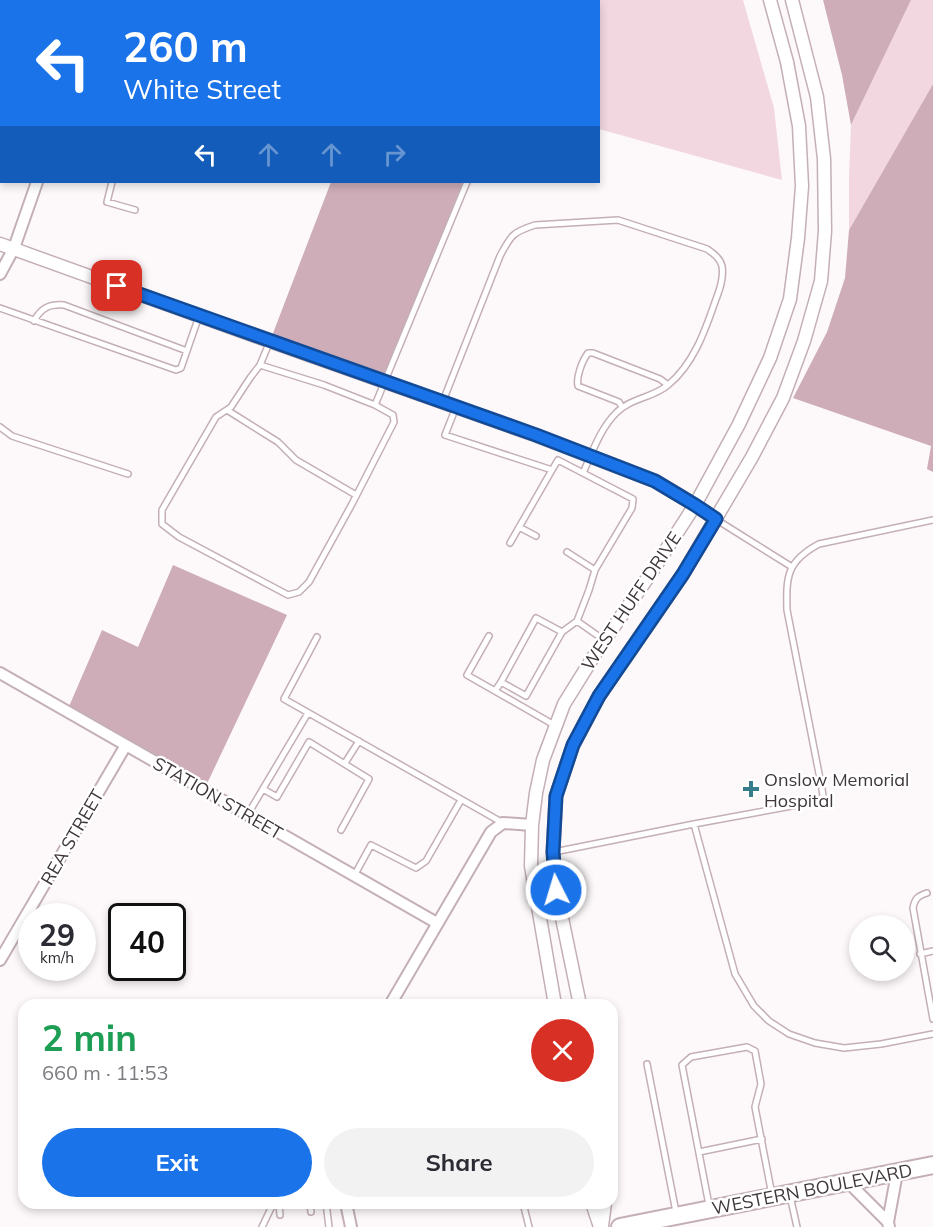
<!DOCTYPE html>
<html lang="en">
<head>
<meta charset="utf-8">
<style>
	:root { --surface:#fff; --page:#f2f2f3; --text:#2b2b33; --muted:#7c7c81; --accent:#1a73e8 }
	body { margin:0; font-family:Mulish,sans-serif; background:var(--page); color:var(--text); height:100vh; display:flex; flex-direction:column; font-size:22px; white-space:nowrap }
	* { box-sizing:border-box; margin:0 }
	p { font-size:20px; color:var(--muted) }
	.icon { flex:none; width:33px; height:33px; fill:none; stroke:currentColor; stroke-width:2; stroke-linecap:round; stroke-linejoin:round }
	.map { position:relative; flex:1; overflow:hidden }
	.sheet { position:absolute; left:18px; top:999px; width:600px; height:210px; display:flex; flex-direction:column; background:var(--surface); border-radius:18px; box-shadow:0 3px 9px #0003 }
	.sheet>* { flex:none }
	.banner { position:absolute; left:0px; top:0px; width:600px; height:183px; box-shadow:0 3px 9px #0003; background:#1a73e8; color:#fff; overflow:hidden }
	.buttons { position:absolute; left:849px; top:915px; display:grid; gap:12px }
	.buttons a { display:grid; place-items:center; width:66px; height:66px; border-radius:50%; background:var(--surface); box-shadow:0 3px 9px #0003; font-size:30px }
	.speed { position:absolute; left:18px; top:903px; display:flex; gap:12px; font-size:30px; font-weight:700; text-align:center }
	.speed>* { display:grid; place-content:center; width:78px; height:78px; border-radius:50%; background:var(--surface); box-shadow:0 3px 9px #0003; line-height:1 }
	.speed small { font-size:15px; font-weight:400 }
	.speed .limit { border:3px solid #111; border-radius:9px; background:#fff; color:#111 }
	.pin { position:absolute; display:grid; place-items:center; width:51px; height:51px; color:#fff; margin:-26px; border-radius:12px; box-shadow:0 3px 9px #0006 }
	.me { position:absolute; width:66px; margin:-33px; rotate:355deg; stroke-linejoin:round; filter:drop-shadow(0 0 4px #0008) }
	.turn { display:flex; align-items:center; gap:21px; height:126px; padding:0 24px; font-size:27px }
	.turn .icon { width:78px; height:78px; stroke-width:2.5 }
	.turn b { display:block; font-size:42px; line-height:51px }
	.lanes { display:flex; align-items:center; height:57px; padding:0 24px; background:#0003; justify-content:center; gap:30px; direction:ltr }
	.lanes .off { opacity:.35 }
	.round { display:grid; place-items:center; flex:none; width:63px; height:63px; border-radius:32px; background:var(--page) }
	.headline { display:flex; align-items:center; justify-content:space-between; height:102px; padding:0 24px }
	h1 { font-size:36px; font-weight:700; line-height:45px; color:#1e9e55 }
	.button { display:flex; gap:12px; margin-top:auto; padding:12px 24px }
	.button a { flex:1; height:69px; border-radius:36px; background:var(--accent); color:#fff; font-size:24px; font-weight:700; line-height:69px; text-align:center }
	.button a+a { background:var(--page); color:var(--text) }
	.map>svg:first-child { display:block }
	.green { fill:#f2d7e1 }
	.forest { fill:#ceadb9 }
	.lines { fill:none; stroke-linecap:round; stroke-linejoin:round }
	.service-casing { stroke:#c4afb7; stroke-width:8 }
	.minor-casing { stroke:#c4afb7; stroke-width:14 }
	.tertiary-casing { stroke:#c4afb7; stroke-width:15 }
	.primary-casing { stroke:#c4afb7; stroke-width:20 }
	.service { stroke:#fff; stroke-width:5 }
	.minor { stroke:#fff; stroke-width:10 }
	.tertiary { stroke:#fff; stroke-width:12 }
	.primary { stroke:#fff; stroke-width:16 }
	.route-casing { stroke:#114b97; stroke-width:15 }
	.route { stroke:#1a73e8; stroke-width:10 }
	.poi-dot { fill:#377c8a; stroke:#fff; stroke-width:2 }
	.labels { text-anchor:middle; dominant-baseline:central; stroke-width:5; stroke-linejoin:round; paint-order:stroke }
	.street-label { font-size:18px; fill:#3f373a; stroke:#fff }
	.poi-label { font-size:18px; fill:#3f373a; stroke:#fff; text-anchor:start }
</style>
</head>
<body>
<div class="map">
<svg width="933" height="1227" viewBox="0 0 933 1227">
	<rect width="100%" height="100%" fill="#fdf9fa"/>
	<path class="green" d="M 529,0 L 743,0 L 774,108 L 782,180 L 599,129 L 598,2 L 528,1 Z
		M 911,0 L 933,0 L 933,84 L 849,230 L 849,177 L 851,125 Z"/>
	<path class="forest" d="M 823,0 L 911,0 L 851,125 L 842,75 Z
		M 933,84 L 933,472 L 927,469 L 931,446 L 793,398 L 827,332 L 845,278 L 849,230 Z
		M 331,182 L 466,182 L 384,381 L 270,341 Z
		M 173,565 L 287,615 L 204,790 L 67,711 L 102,630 L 138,647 Z"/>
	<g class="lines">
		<defs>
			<path id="service" d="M 159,0 L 163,2
				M 262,0 L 263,2
				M 476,2 L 477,0
				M 112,182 L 107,202 L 135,210
				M 0,308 L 176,370 L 181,368 L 199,316
				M 34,321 C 41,308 49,304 64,305 L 187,351
				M 260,365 L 270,341
				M 443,401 L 500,256 C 511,235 513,232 535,225 L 618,220 L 707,249 C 714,254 720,258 722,266 C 724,279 719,291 715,302 C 705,331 693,365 668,385 C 653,398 630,398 616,413 C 600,429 592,453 583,473
				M 375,405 L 393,415 L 394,422 L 352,504 L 309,582 L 299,592 L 288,595 L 179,537 L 162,524 L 162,510 L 216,417 L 231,407 L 250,378 L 260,365 L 324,385 L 375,405 L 467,182
				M 456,407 L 445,435 L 552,470 L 558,460 L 633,499 L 632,508 L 595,570 L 589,590 L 577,621
				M 622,407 L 619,402 L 578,386 C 576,377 582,361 588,353 L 593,353 L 660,379 L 668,385
				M 227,410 L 278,442 L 296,460 L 356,495
				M 0,427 L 12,436 L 128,474
				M 717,520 L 792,567
				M 933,520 L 819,544 C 787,561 786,576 787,610 L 822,789 L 823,796 L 819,801 L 694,824 L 735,974 L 754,1006 L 769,1021 L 789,1034 L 815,1043 L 844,1048 L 881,1044 L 933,1034
				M 519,527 L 536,536
				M 510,543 L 552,470
				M 567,552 L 595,570
				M 562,632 L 536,618 L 501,682 L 526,696 L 562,632 L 577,621 L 604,640
				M 489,636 L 467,675 L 495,691
				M 317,637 L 284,699 L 503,823
				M 501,682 L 495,691 L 556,726
				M 345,763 L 359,741
				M 263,789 L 277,797 L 309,742 L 369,779 L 341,830
				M 248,814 L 308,713
				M 554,852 L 694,824
				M 354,876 L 371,845 L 416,868 L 426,861 L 461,800
				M 927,893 C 918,896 915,898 913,908 L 933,1019
				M 920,954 L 933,951
				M 647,1064 L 676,1212
				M 699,1152 L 762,1139
				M 790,1196 L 797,1227
				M 279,1203 L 280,1215
				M 310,1203 L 311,1212
				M 326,1203 L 329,1227
				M 523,1203 L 529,1227
				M 709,1205 L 682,1065 L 691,1057 L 747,1047 L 755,1051 L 761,1084 L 755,1107 L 772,1195
				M 262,1227 L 273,1204 L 277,1203"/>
			<path id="minor" d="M 99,2 L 100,0
				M 0,274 L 14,248 L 37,182
				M 0,673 L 437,923
				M 0,960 L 126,745
				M 390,1005 L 491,832 L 503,823 L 532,825
				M 848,1182 L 888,1222
				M 346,1203 L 351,1227
				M 889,1227 L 888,1222 L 897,1173"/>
			<path id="tertiary" d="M 0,244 L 244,332 L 535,435 L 590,456 L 655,481 L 695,505 L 716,519
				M 555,1005 L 531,866 L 532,825 L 536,793 L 543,760 L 564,704 L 597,651 L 651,573 L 695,505 L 739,424 L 770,358 L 790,299 L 798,238 L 802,186 L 799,126 L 787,62 L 770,0
				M 580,1005 L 556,889 L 553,852 L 556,796 L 573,745 L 599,696 L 683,574 L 752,457 L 783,398 L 804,341 L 821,281 L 825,231 L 824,159 L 817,97 L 792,0
				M 592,1203 L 600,1227
				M 602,1226 L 605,1203"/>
			<path id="primary" d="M 620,1227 L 933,1165"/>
		</defs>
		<use href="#service" class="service-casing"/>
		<use href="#minor" class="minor-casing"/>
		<use href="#tertiary" class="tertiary-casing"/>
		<use href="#primary" class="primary-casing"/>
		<use href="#service" class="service"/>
		<use href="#minor" class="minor"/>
		<use href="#tertiary" class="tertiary"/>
		<use href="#primary" class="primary"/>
	</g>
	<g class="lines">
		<defs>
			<path id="route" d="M 117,286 L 536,435 L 655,481 L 695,505 L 716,519 L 683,574 L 599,696 L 573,745 L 556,796 L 553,852 L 556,890"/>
		</defs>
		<use href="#route" class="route-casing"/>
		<use href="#route" class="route"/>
	</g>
	<path class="poi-dot" d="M748 780h6v6h6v6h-6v6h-6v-6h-6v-6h6z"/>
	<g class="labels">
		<g class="street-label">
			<text transform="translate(631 601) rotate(-56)">WEST HUFF DRIVE</text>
			<text transform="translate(218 798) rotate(30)">STATION STREET</text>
			<text transform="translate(72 837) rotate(-60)">REA STREET</text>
			<text transform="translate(812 1189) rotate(-11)">WESTERN BOULEVARD</text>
		</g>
		<g class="poi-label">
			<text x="764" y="779">Onslow Memorial<tspan x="764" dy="21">Hospital</tspan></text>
		</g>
	</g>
</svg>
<div class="buttons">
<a><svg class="icon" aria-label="search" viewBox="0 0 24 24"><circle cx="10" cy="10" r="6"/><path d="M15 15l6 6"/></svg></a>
</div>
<div class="speed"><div>29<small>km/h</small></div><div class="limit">40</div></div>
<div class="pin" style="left:117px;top:286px;background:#d93025"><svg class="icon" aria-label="arrive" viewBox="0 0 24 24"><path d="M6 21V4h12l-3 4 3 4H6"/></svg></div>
<svg class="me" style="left:556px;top:890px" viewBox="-20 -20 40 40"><circle r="17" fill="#1a73e8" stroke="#fff" stroke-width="3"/><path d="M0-11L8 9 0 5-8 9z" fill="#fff"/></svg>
<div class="banner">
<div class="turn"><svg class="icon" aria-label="left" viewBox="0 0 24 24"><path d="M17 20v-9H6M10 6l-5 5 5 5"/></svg><div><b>260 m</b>White Street</div></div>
<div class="lanes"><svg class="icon" aria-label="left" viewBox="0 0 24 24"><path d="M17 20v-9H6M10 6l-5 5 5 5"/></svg><svg class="icon off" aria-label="ahead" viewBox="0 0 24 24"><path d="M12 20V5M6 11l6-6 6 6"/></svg><svg class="icon off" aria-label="ahead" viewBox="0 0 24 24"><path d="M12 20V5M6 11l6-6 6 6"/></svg><svg class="icon off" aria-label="right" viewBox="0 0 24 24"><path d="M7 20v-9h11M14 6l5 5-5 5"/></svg></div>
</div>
<section class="sheet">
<div class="headline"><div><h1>2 min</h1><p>660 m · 11:53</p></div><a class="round" style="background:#d93025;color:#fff"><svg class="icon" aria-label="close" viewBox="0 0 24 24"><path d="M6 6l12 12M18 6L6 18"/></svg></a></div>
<div class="button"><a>Exit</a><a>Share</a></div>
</section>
</div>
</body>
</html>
